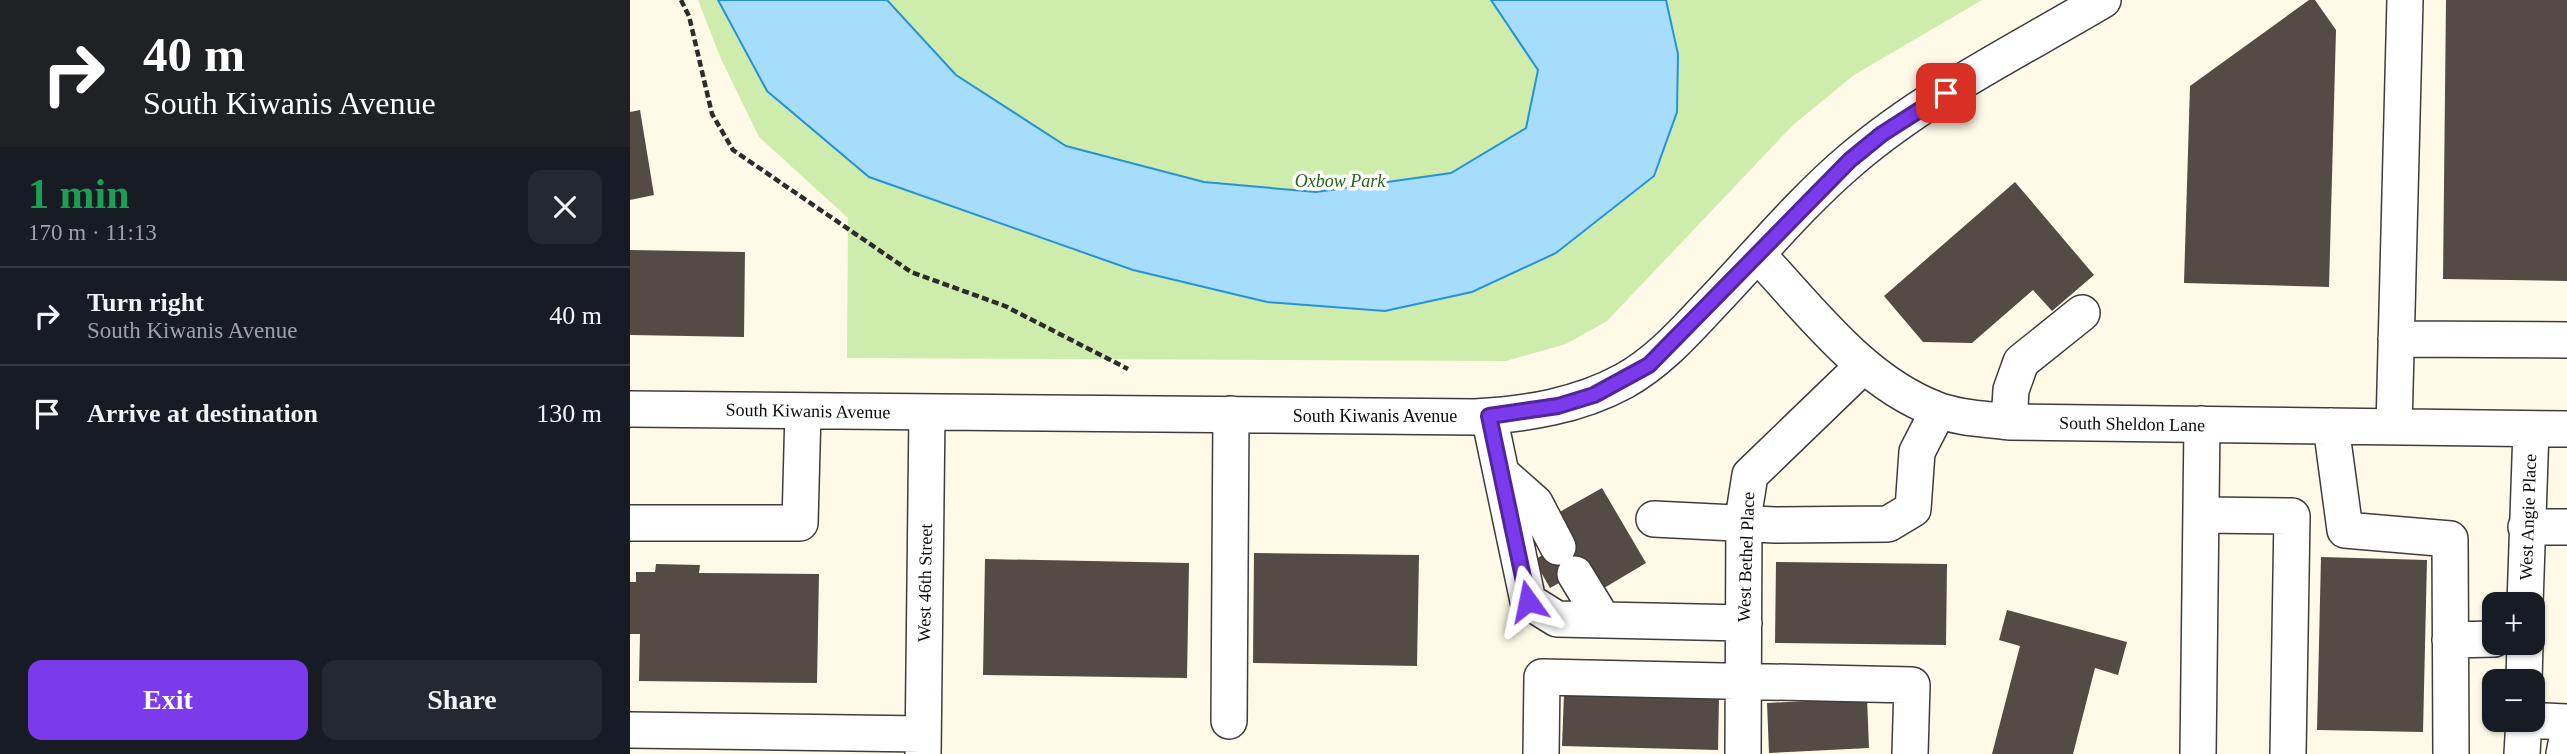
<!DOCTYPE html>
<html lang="en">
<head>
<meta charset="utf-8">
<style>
	:root { --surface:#171b24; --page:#242831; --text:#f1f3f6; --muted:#9ea1a6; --line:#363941; --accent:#7c3aed }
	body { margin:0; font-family:"Times New Roman",serif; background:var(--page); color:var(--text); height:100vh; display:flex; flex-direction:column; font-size:26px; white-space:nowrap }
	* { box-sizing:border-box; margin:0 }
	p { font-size:23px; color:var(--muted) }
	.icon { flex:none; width:38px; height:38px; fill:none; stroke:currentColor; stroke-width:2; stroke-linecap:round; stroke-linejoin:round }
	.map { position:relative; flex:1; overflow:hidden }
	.details { display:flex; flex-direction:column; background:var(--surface); width:630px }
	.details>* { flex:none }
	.hud { background:#202124; color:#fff; overflow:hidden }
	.fabs { position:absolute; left:1852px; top:592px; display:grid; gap:14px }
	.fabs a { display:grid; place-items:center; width:63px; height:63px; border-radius:14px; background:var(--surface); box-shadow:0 2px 5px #0004; font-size:35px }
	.pin { position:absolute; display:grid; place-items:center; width:60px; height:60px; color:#fff; margin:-30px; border-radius:14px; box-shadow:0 4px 10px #0006 }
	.me { position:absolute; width:77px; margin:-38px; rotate:348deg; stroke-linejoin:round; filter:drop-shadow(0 0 5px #0008) }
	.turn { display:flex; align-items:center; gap:24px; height:147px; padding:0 28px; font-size:32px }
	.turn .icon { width:91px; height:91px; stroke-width:2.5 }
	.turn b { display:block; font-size:49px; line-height:60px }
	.round { display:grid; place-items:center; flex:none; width:74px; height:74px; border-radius:14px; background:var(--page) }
	.head { display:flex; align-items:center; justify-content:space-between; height:119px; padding:0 28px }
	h1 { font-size:42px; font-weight:700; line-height:52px; color:#1e9e55 }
	.action { display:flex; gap:14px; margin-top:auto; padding:14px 28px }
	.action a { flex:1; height:80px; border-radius:14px; background:var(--accent); color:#fff; font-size:28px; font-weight:700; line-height:80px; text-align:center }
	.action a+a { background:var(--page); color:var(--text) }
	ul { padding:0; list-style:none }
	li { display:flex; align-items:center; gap:21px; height:98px; padding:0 28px; border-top:2px solid var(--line) }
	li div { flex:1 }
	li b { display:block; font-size:26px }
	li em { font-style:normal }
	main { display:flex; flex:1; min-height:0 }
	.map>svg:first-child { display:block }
	.green { fill:#ceedad }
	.water { fill:#a6dcfc; stroke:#2692da; stroke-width:2 }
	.building { fill:#544b45 }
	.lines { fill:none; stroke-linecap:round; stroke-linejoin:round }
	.minor-casing { stroke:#3d3d3d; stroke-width:38 }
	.path { stroke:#2c2c2c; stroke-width:4.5; stroke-dasharray:7 3.5; stroke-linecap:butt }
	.minor { stroke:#fff; stroke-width:35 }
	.route-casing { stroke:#51269a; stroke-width:18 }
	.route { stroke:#7c3aed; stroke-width:12 }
	.labels { text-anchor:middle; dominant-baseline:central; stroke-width:7; stroke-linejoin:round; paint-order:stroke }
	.park-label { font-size:18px; font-style:italic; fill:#266616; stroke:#fff }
	.street-label { font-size:18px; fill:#0a0a0a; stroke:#fff }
</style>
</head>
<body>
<main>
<section class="details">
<div class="hud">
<div class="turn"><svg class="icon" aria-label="right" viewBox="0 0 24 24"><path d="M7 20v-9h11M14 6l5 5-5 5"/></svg><div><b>40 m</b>South Kiwanis Avenue</div></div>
</div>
<div class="head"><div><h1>1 min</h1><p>170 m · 11:13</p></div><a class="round"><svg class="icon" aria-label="close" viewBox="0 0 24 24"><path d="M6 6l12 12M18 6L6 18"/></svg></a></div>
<ul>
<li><svg class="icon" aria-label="right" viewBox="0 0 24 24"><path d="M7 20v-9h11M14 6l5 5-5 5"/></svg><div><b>Turn right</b><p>South Kiwanis Avenue</p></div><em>40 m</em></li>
<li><svg class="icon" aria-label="arrive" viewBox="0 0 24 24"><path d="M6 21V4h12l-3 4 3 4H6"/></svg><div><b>Arrive at destination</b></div><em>130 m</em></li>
</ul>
<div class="action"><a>Exit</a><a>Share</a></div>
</section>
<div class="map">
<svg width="1937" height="754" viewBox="0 0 1937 754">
	<rect width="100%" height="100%" fill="#fffae7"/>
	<path class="green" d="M 68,0 L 1352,0 L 1224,75 L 1162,126 L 977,321 L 936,344 L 876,361 L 217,358 L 218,218 L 129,137 L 91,59 Z"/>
	<path class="water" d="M 88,0 L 257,0 L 326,75 L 436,146 L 574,182 L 686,192 L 821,173 L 896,128 L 908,70 L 861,0 L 1036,0 L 1048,54 L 1047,112 L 1024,176 L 926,253 L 842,292 L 755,311 L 637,302 L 503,270 L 239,177 L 137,91 Z"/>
	<path class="building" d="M 1679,0 L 1685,0 L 1706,30 L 1699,287 L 1554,283 L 1560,86 Z
		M 1816,0 L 1937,0 L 1937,281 L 1813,279 Z
		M 10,110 L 24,195 L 0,200 L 0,112 Z
		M 1385,182 L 1464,275 L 1422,311 L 1403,290 L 1342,343 L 1293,342 L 1254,296 Z
		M 0,250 L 115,252 L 114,337 L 0,335 Z
		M 972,488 L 1016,563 L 969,591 L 956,568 L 920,588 L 904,560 L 941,539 L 926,514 Z
		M 624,553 L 789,555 L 787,666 L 623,663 Z
		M 1691,557 L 1797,560 L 1793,732 L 1687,730 Z
		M 355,559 L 559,563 L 557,678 L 353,675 Z
		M 1146,562 L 1317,564 L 1316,645 L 1145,643 Z
		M 26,564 L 70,565 L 69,573 L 189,574 L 187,683 L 9,681 L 10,634 L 0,634 L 0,582 L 6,582 L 6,572 L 25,572 Z
		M 1377,610 L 1497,642 L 1488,675 L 1465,668 L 1443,754 L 1362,754 L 1390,646 L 1369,640 Z
		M 934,694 L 1089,697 L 1088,750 L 932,746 Z
		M 1237,698 L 1239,748 L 1139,753 L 1137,703 Z"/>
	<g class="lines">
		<defs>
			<path id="minor" d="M 1128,255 C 1181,311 1232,381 1305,409 C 1327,418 1356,419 1379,422 L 1937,429
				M 1766,339 L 1937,340
				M 0,409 L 845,417 C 897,414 948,406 994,381 C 1028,362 1054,333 1081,304 C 1127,256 1171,202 1222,159 C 1297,95 1389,50 1473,0
				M 859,416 L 898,601 L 927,619 L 1114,623
				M 1379,422 L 1381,390 L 1391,362 L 1452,313
				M 1701,426 L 1715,530 L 1820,539 L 1821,754
				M 1764,427 L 1775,0
				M 871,473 L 905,503 L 928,547
				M 1572,515 L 1662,516 L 1658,754
				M 1024,519 L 1145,525 L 1258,524 L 1283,509 L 1287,452 L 1308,411
				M 0,523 L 170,523 L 173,411
				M 1896,527 L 1937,527
				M 945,574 L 973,620
				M 1895,604 L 1901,430
				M 1820,640 L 1864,639
				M 1894,681 L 1895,642
				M 1894,720 L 1937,722
				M 599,721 L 601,414
				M 0,730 L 293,734
				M 293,754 L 297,412
				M 911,754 L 912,677 L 1282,685 L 1280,754
				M 1113,754 L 1114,513 L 1120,475 L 1233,366
				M 1568,754 L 1572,424
				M 1892,754 L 1894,719
				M 1934,754 L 1937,739"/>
		</defs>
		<use href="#minor" class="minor-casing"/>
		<path class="path" d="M 51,0 L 59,16 L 82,114 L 103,150 L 281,272 L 375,306 L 498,369"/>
		<use href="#minor" class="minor"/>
	</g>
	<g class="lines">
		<defs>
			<path id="route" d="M 898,601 L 859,416 L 928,406 L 964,395 L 1019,365 L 1220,160 L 1252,134 L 1316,93"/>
		</defs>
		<use href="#route" class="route-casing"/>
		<use href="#route" class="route"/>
	</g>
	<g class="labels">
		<g class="park-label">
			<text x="710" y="181">Oxbow Park</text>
		</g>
		<g class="street-label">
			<text transform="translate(178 411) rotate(1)">South Kiwanis Avenue</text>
			<text x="745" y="416">South Kiwanis Avenue</text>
			<text transform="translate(1502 424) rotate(1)">South Sheldon Lane</text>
			<text transform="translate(1898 517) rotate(-88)">West Angie Place</text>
			<text transform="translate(1116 557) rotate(-88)">West Bethel Place</text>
			<text transform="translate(295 583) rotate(-89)">West 46th Street</text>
		</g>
	</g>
</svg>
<div class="fabs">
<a>+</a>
<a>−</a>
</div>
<div class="pin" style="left:1316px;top:93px;background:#d93025"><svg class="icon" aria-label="arrive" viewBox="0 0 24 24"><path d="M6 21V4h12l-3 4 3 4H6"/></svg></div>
<svg class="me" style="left:898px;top:601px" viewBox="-20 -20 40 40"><path d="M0-17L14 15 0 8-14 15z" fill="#7c3aed" stroke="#fff" stroke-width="4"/></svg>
</div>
</main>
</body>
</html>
